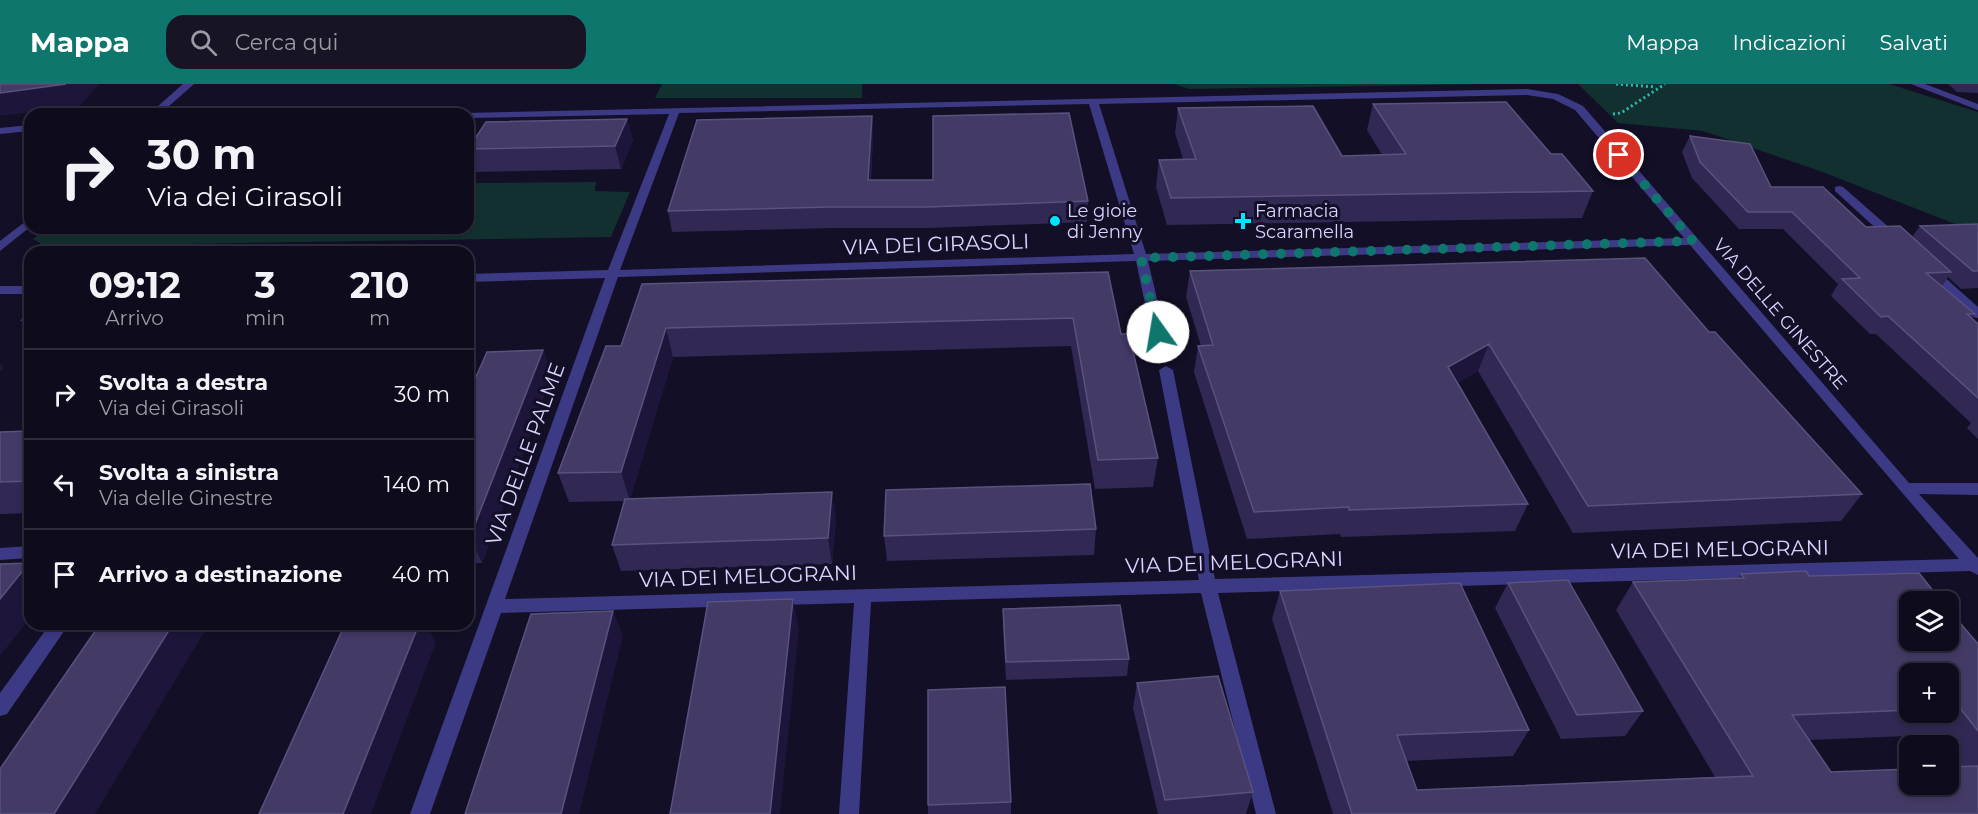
<!DOCTYPE html>
<html lang="it">
<head>
<meta charset="utf-8">
<style>
	:root { --surface:#0e0b1c; --page:#171425; --text:#f1f3f6; --muted:#9b9ba3; --line:#2e2b3b; --accent:#0f766e }
	body { margin:0; font-family:Montserrat,sans-serif; background:var(--page); color:var(--text); height:100vh; display:flex; flex-direction:column; font-size:22px; white-space:nowrap }
	* { box-sizing:border-box; margin:0 }
	p { font-size:20px; color:var(--muted) }
	.icon { flex:none; width:33px; height:33px; fill:none; stroke:currentColor; stroke-width:2; stroke-linecap:round; stroke-linejoin:round }
	.map { position:relative; flex:1; overflow:hidden }
	.drawer { position:absolute; left:24px; top:162px; width:450px; height:384px; display:flex; flex-direction:column; background:var(--surface); border-radius:18px; box-shadow:0 3px 9px #0003,0 0 0 2px var(--line) }
	.drawer>* { flex:none }
	.banner { position:absolute; left:24px; top:24px; width:450px; height:126px; border-radius:18px; box-shadow:0 3px 9px #0003,0 0 0 2px var(--line); background:#0e0b1c; color:var(--text); overflow:hidden }
	.controls { position:absolute; left:1899px; top:507px; display:grid; gap:12px }
	.controls a { display:grid; place-items:center; width:60px; height:60px; border-radius:12px; background:var(--surface); box-shadow:0 3px 9px #0003,0 0 0 2px var(--line); font-size:30px }
	.pin { position:absolute; display:grid; place-items:center; width:51px; height:51px; color:#fff; margin:-26px; border:3px solid #fff; border-radius:50%; box-shadow:0 2px 6px #0007 }
	.me { position:absolute; width:66px; margin:-33px; rotate:347deg; stroke-linejoin:round; filter:drop-shadow(0 0 4px #0008) }
	.turn { display:flex; align-items:center; gap:21px; height:126px; padding:0 24px; font-size:27px }
	.turn .icon { width:78px; height:78px; stroke-width:2.5 }
	.turn b { display:block; font-size:42px; line-height:51px }
	.eta { display:flex; justify-content:space-evenly; align-items:center; height:102px; text-align:center }
	.eta b { font-size:36px; font-weight:700; line-height:42px }
	ul { padding:0; list-style:none }
	li { display:flex; align-items:center; gap:18px; height:90px; padding:0 24px; border-top:2px solid var(--line) }
	li div { flex:1 }
	li b { display:block; font-size:22px }
	li em { font-style:normal }
	header { display:flex; align-items:center; gap:36px; box-sizing:border-box; height:84px; padding:0 30px; background:var(--accent); color:#fff }
	header strong { font-size:28px }
	nav { display:flex; gap:33px; margin-inline-start:auto; font-size:21px }
	.search { width:420px; height:54px; background:var(--page); display:flex; align-items:center; gap:15px; box-sizing:border-box; padding:0 21px; border-radius:18px; color:var(--muted); font-size:22px }
	.map>svg:first-child { display:block }
	.green { fill:#12302f }
	.lines { fill:none; stroke-linecap:round; stroke-linejoin:round }
	.path { stroke:#2fb8b0; stroke-width:3; stroke-dasharray:2 3; stroke-linecap:butt }
	.minor { fill:#3d3a85; fill-rule:evenodd }
	.wall { fill:#312854; fill-rule:evenodd }
	.shaded-wall { fill:#1d163a }
	.building { fill:#433a66; stroke:#5a527e; stroke-width:1.5 }
	.route { stroke:#0f766e; stroke-width:10; stroke-dasharray:0 18 }
	.poi-dot { fill:#00e5ff; stroke:#130f26; stroke-width:2 }
	.labels { text-anchor:middle; dominant-baseline:central; stroke-width:6; stroke-linejoin:round; paint-order:stroke }
	.far-poi-label { font-size:18px; fill:#d9d4ff; stroke:#130f26; text-anchor:start }
	.far-street-label { font-size:18px; fill:#d9d4ff; stroke:#130f26 }
	.street-label { font-size:21px; fill:#d9d4ff; stroke:#130f26 }
</style>
</head>
<body>
<header>
<strong>Mappa</strong>
<div class="search"><svg class="icon" aria-label="search" viewBox="0 0 24 24"><circle cx="10" cy="10" r="6"/><path d="M15 15l6 6"/></svg>Cerca qui</div>
<nav><a>Mappa</a><a>Indicazioni</a><a>Salvati</a></nav>
</header>
<div class="map">
<svg width="1978" height="730" viewBox="0 0 1978 730">
	<rect width="100%" height="100%" fill="#130f26"/>
	<path class="green" d="M 662,0 L 862,0 L 862,14 L 655,14 Z
		M 1174,0 L 1488,0 L 1189,5 Z
		M 1578,0 L 1889,0 L 1978,28 L 1978,149 L 1820,87 L 1703,47 L 1618,39 Z
		M 596,98 L 595,107 L 630,108 L 611,153 L 124,161 L 118,168 L 54,168 L 33,155 L 46,144 L 468,144 L 468,99 Z"/>
	<g class="lines">
		<path class="path" d="M 1616,0 L 1656,3
			M 1613,30 L 1621,29 L 1665,0"/>
		<path class="minor" d="M 183,0 L 194,0 L 160,30 L 149,30 Z
			M 1911,0 L 1925,0 L 1978,20 L 1978,26 Z
			M 1527,5 L 1558,10 L 1583,22 L 1909,399 L 1978,399 L 1978,411 L 1919,410 L 1978,474 L 1978,491 L 1970,487 L 1218,509 L 1276,730 L 1256,730 L 1201,509 L 871,518 L 859,730 L 839,730 L 854,519 L 501,529 L 430,730 L 410,730 L 605,194 L 468,198 L 468,190 L 608,186 L 669,30 L 468,34 L 468,30 L 464,29 ZM 1527,11 L 1553,15 L 1575,26 L 1684,154 L 1146,170 L 1099,20 ZM 1089,20 L 1134,170 L 620,186 L 679,29 ZM 1690,161 L 1959,475 L 1215,495 L 1173,286 L 1166,282 L 1159,286 L 1199,496 L 505,515 L 618,193 L 1136,177 L 1151,248 L 1158,252 L 1165,248 L 1148,177 Z
			M 30,41 L 30,47 L 0,50 L 0,44 Z
			M 1839,102 L 1843,103 L 1899,152 L 1899,158 L 1891,158 L 1835,107 L 1835,103 Z
			M 30,134 L 30,143 L 0,167 L 0,157 Z
			M 1928,181 L 1932,182 L 1978,223 L 1978,234 L 1973,233 L 1924,188 L 1922,185 L 1924,182 Z
			M 0,202 L 30,202 L 30,210 L 0,210 Z
			M 30,462 L 30,474 L 0,476 L 0,464 Z
			M 50,540 L 69,540 L 7,630 L 0,632 L 0,609 Z"/>
	</g>
	<path class="wall" d="M 1948,0 L 1978,0 L 1978,9 L 1957,8 Z
		M 1373,20 L 1551,70 L 1593,107 L 1582,134 L 1167,141 L 1156,103 L 1159,76 L 1183,75 L 1175,49 L 1178,24 L 1342,72 L 1382,71 L 1367,46 Z
		M 872,32 L 873,52 L 871,96 L 1088,117 L 1087,138 L 929,144 L 832,144 L 672,148 L 668,127 Z
		M 627,35 L 633,57 L 621,85 L 476,88 L 468,65 Z
		M 1690,52 L 1771,103 L 1866,143 L 1912,153 L 1920,142 L 1978,140 L 1978,204 L 1961,205 L 1948,193 L 1942,202 L 1975,230 L 1972,234 L 1978,240 L 1978,355 L 1967,344 L 1971,339 L 1876,250 L 1870,250 L 1831,212 L 1838,200 L 1783,145 L 1739,145 L 1692,94 L 1682,68 Z
		M 1190,187 L 1709,248 L 1862,410 L 1841,437 L 1573,449 L 1478,287 L 1458,298 L 1528,420 L 1515,447 L 1341,453 L 1340,450 L 1247,455 L 1194,288 L 1198,262 L 1201,262 L 1186,213 Z
		M 1108,188 L 1121,250 L 1158,374 L 1153,403 L 1095,405 L 1071,262 L 673,273 L 630,415 L 836,434 L 832,480 L 621,487 L 612,461 L 625,417 L 569,418 L 558,389 L 621,262 L 642,200 Z
		M 30,228 L 30,247 L 22,236 Z
		M 543,266 L 552,291 L 482,479 L 468,479 L 468,311 Z
		M 30,347 L 30,429 L 0,430 L 0,348 Z
		M 1096,445 L 1094,471 L 887,477 L 884,452 Z
		M 1741,490 L 1809,492 L 1978,560 L 1978,730 L 1333,730 L 1272,535 L 1280,507 L 1529,646 L 1513,672 L 1406,677 L 1417,706 L 1715,693 L 1616,526 L 1633,498 L 1738,494 ZM 1910,590 L 1948,590 L 1948,628 L 1910,628 ZM 1932,651 L 1940,662 L 1948,662 L 1948,673 L 1956,683 L 1831,688 L 1809,656 Z
		M 1508,499 L 1643,627 L 1625,652 L 1561,655 L 1495,524 Z
		M 1003,525 L 1129,575 L 1127,592 L 1006,596 L 1003,543 Z
		M 1137,599 L 1253,708 L 1246,730 L 1158,730 L 1133,624 Z
		M 1011,718 L 1011,730 L 928,730 L 928,721 Z"/>
	<path class="shaded-wall" d="M 66,0 L 99,0 L 80,22 L 0,32 L 0,9 Z
		M 872,32 L 873,52 L 869,117 L 868,96 Z
		M 627,35 L 633,57 L 621,85 L 615,62 Z
		M 666,244 L 673,273 L 630,417 L 621,388 Z
		M 1489,260 L 1478,287 L 1439,309 L 1448,283 Z
		M 543,266 L 552,291 L 482,479 L 470,453 Z
		M 0,279 L 4,284 L 0,288 Z
		M 832,408 L 836,434 L 832,480 L 828,454 Z
		M 29,479 L 30,534 L 0,572 L 0,515 Z
		M 793,515 L 799,546 L 780,730 L 770,730 Z
		M 613,527 L 623,552 L 579,730 L 561,730 Z
		M 173,540 L 209,540 L 95,730 L 54,730 Z
		M 419,540 L 426,540 L 436,558 L 371,730 L 343,730 Z"/>
	<path class="building" d="M 0,0 L 66,0 L 0,9 Z
		M 1506,18 L 1551,70 L 1562,70 L 1593,107 L 1171,114 L 1159,76 L 1196,75 L 1178,24 L 1313,22 L 1342,72 L 1406,70 L 1373,20 Z
		M 1069,29 L 1088,117 L 928,123 L 830,123 L 668,127 L 697,36 L 872,32 L 868,96 L 933,96 L 933,32 Z
		M 627,35 L 615,62 L 468,65 L 486,38 Z
		M 1690,52 L 1750,60 L 1771,103 L 1823,103 L 1866,143 L 1900,142 L 1951,188 L 1926,189 L 1975,230 L 1967,230 L 1978,240 L 1978,314 L 1888,232 L 1881,233 L 1842,195 L 1860,194 L 1792,128 L 1748,128 L 1700,78 Z
		M 1978,140 L 1978,187 L 1973,187 L 1920,142 Z
		M 1645,174 L 1709,248 L 1715,248 L 1862,410 L 1588,422 L 1489,260 L 1448,283 L 1528,420 L 1349,426 L 1349,423 L 1254,428 L 1198,262 L 1213,261 L 1190,187 Z
		M 1108,188 L 1121,250 L 1129,250 L 1158,374 L 1098,376 L 1073,234 L 666,244 L 621,388 L 558,389 L 606,262 L 621,262 L 642,200 Z
		M 30,228 L 30,236 L 22,236 Z
		M 543,266 L 470,453 L 468,453 L 468,311 L 487,268 Z
		M 30,347 L 30,397 L 0,398 L 0,348 Z
		M 1090,400 L 1096,445 L 884,452 L 886,406 Z
		M 832,408 L 828,454 L 612,461 L 625,415 Z
		M 29,479 L 0,515 L 0,480 Z
		M 1806,487 L 1809,492 L 1919,489 L 1942,518 L 1910,518 L 1910,556 L 1948,556 L 1948,525 L 1978,560 L 1978,647 L 1960,624 L 1948,624 L 1948,590 L 1910,590 L 1910,626 L 1792,631 L 1831,688 L 1910,685 L 1910,700 L 1948,700 L 1948,683 L 1978,682 L 1978,730 L 1352,730 L 1280,507 L 1460,499 L 1529,646 L 1397,651 L 1417,706 L 1753,692 L 1633,498 L 1744,494 L 1741,490 Z
		M 1568,496 L 1643,627 L 1577,631 L 1508,499 Z
		M 793,515 L 770,730 L 670,730 L 708,518 Z
		M 1120,521 L 1129,575 L 1006,578 L 1003,525 Z
		M 613,527 L 561,730 L 465,730 L 531,530 Z
		M 100,540 L 173,540 L 54,730 L 0,730 L 0,685 Z
		M 345,540 L 419,540 L 343,730 L 259,730 Z
		M 1218,592 L 1253,708 L 1165,716 L 1137,599 Z
		M 1005,603 L 1011,718 L 928,721 L 928,606 Z"/>
	<g class="lines">
		<path class="route" d="M 1158,248 L 1141,174 L 1693,157 L 1619,71"/>
	</g>
	<g class="poi-dot">
		<circle cx="1055" cy="137" r="6"/>
		<path d="M1240 128h6v6h6v6h-6v6h-6v-6h-6v-6h6z"/>
	</g>
	<g class="labels">
		<g class="far-poi-label">
			<text x="1067" y="127">Le gioie<tspan x="1067" dy="21">di Jenny</tspan></text>
			<text x="1255" y="127">Farmacia<tspan x="1255" dy="21">Scaramella</tspan></text>
		</g>
		<g class="far-street-label">
			<text transform="translate(1780 230) rotate(49)">VIA DELLE GINESTRE</text>
		</g>
		<g class="street-label">
			<text transform="translate(936 160) rotate(-2)">VIA DEI GIRASOLI</text>
			<text transform="translate(525 370) rotate(-70)">VIA DELLE PALME</text>
			<text transform="translate(1720 465) rotate(-1)">VIA DEI MELOGRANI</text>
			<text transform="translate(1234 478) rotate(-2)">VIA DEI MELOGRANI</text>
			<text transform="translate(748 492) rotate(-2)">VIA DEI MELOGRANI</text>
		</g>
	</g>
</svg>
<div class="controls">
<a><svg class="icon" aria-label="layers" viewBox="0 0 24 24"><path d="M12 4l9 5-9 5-9-5zM3 14l9 5 9-5"/></svg></a>
<a>+</a>
<a>−</a>
</div>
<div class="pin" style="left:1619px;top:71px;background:#d93025"><svg class="icon" aria-label="arrive" viewBox="0 0 24 24"><path d="M6 21V4h12l-3 4 3 4H6"/></svg></div>
<svg class="me" style="left:1158px;top:248px" viewBox="-20 -20 40 40"><circle r="19" fill="#fff"/><path d="M0-13L10 11 0 6-10 11z" fill="#0f766e"/></svg>
<div class="banner">
<div class="turn"><svg class="icon" aria-label="right" viewBox="0 0 24 24"><path d="M7 20v-9h11M14 6l5 5-5 5"/></svg><div><b>30 m</b>Via dei Girasoli</div></div>
</div>
<section class="drawer">
<div class="eta">
<div><b>09:12</b><p>Arrivo</p></div>
<div><b>3</b><p>min</p></div>
<div><b>210</b><p>m</p></div>
</div>
<ul>
<li><svg class="icon" aria-label="right" viewBox="0 0 24 24"><path d="M7 20v-9h11M14 6l5 5-5 5"/></svg><div><b>Svolta a destra</b><p>Via dei Girasoli</p></div><em>30 m</em></li>
<li><svg class="icon" aria-label="left" viewBox="0 0 24 24"><path d="M17 20v-9H6M10 6l-5 5 5 5"/></svg><div><b>Svolta a sinistra</b><p>Via delle Ginestre</p></div><em>140 m</em></li>
<li><svg class="icon" aria-label="arrive" viewBox="0 0 24 24"><path d="M6 21V4h12l-3 4 3 4H6"/></svg><div><b>Arrivo a destinazione</b></div><em>40 m</em></li>
</ul>
</section>
</div>
</body>
</html>
